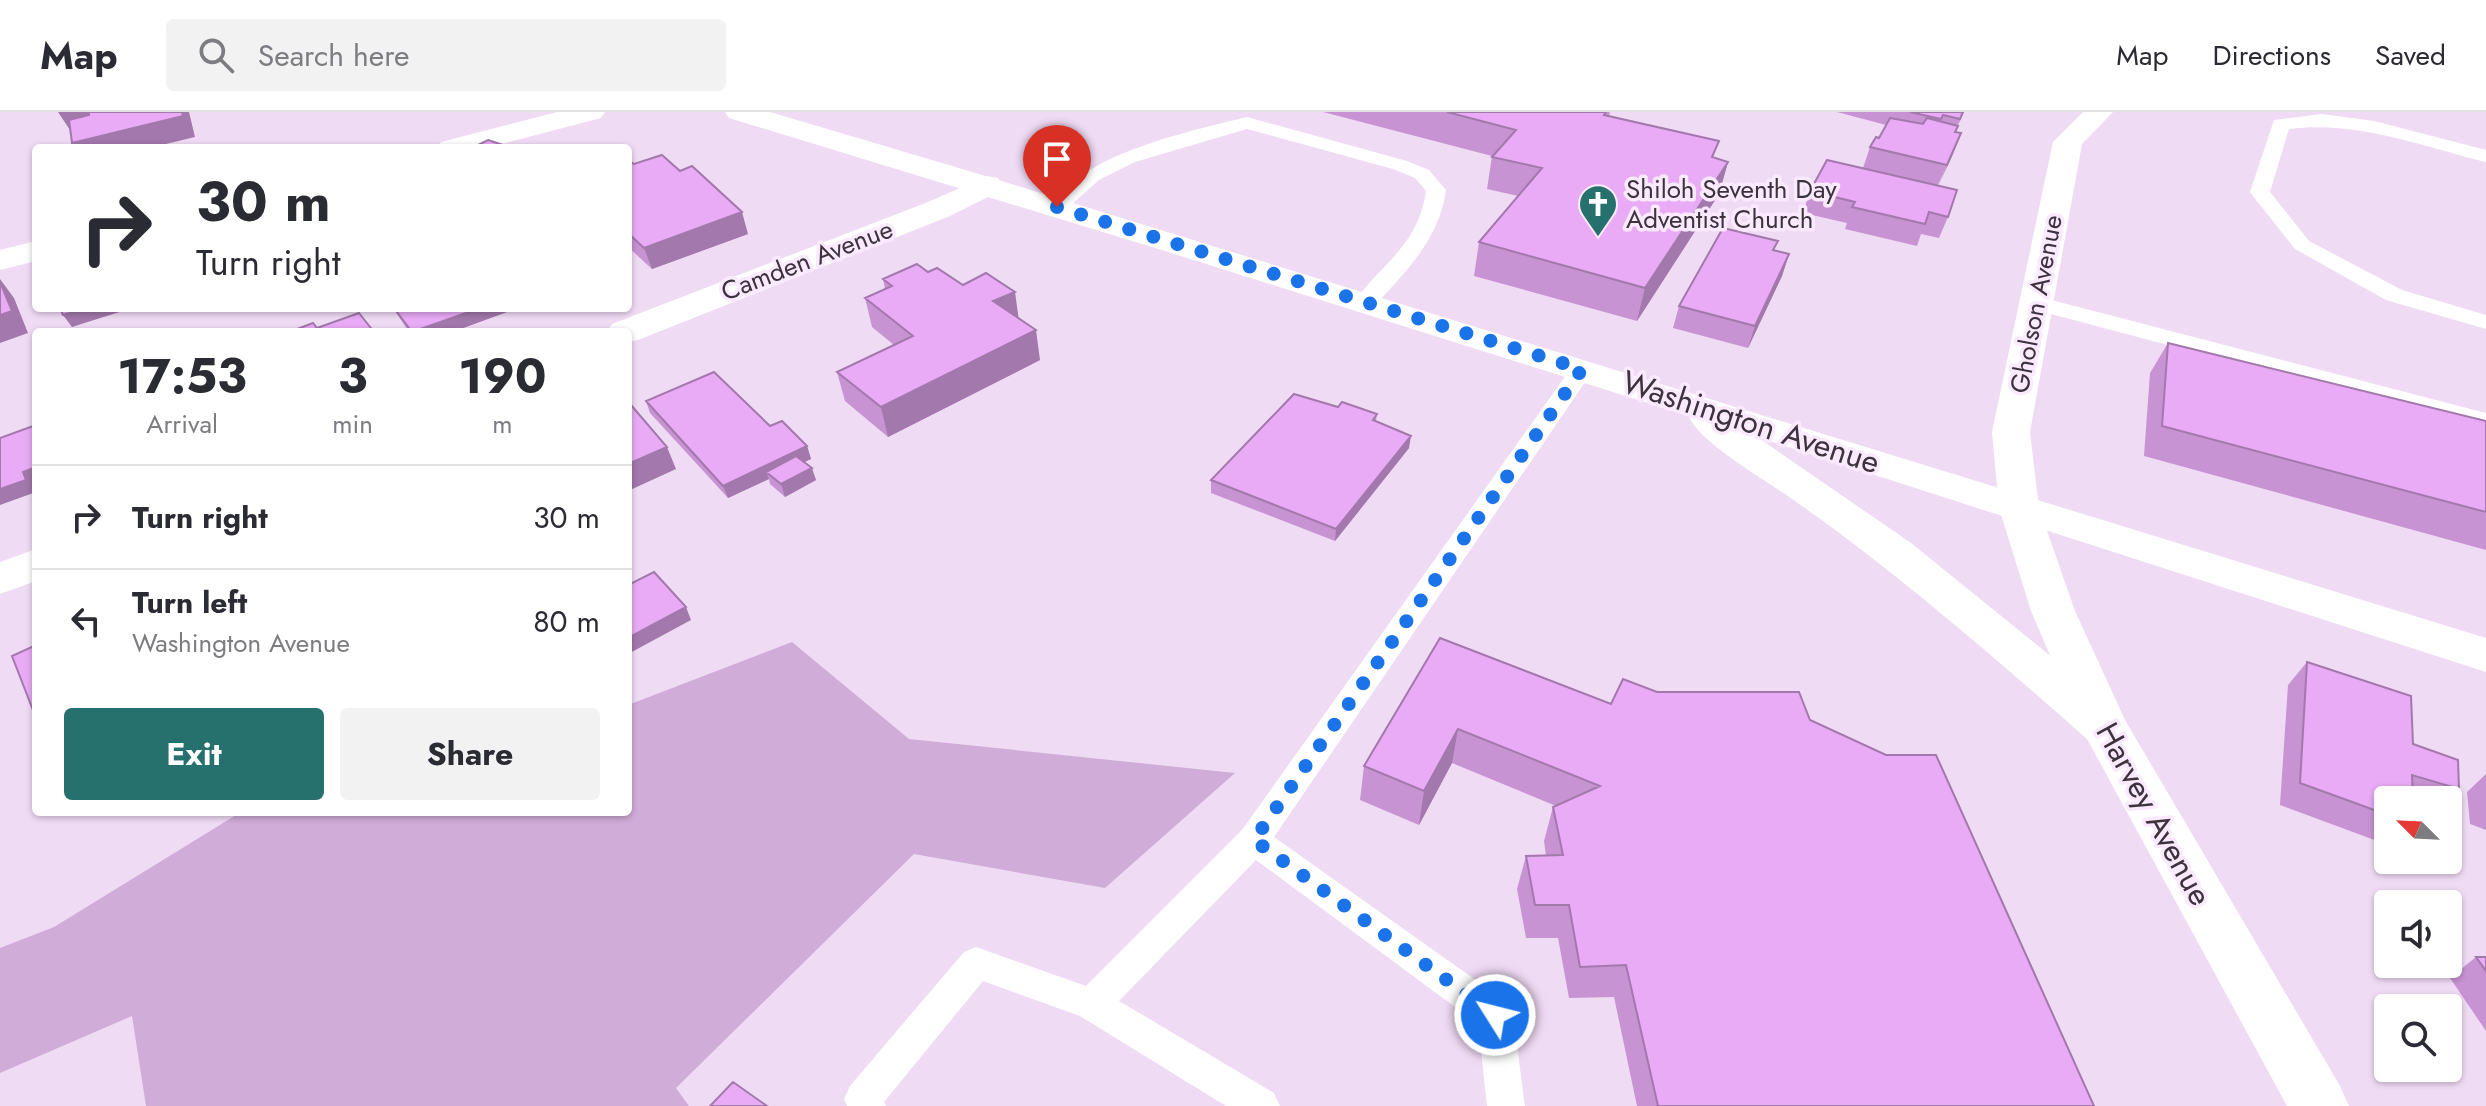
<!DOCTYPE html>
<html lang="en">
<head>
<meta charset="utf-8">
<style>
	:root { --surface:#fff; --page:#f2f2f3; --text:#2b2b33; --muted:#7c7c81; --line:#e1e1e2; --accent:#26706d }
	body { margin:0; font-family:Jost,sans-serif; background:var(--page); color:var(--text); height:100vh; display:flex; flex-direction:column; font-size:30px; white-space:nowrap }
	* { box-sizing:border-box; margin:0 }
	p { font-size:26px; color:var(--muted) }
	.icon { flex:none; width:44px; height:44px; fill:none; stroke:currentColor; stroke-width:2; stroke-linecap:round; stroke-linejoin:round }
	.map { position:relative; flex:1; overflow:hidden }
	.sheet { position:absolute; left:32px; top:216px; width:600px; height:488px; display:flex; flex-direction:column; background:var(--surface); border-radius:8px; box-shadow:0 2px 6px #0004 }
	.sheet>* { flex:none }
	.top-card { position:absolute; left:32px; top:32px; width:600px; height:168px; border-radius:8px; box-shadow:0 2px 6px #0004; background:#fff; color:var(--text); overflow:hidden }
	.needle { width:52px; rotate:294deg }
	.fabs { position:absolute; left:2374px; top:674px; display:grid; gap:16px }
	.fabs a { display:grid; place-items:center; width:88px; height:88px; border-radius:8px; background:var(--surface); box-shadow:0 2px 6px #0004; font-size:40px }
	.pin { position:absolute; display:grid; place-items:center; width:68px; height:68px; color:#fff; margin:-82px -34px; border-radius:50% 50% 50% 0; rotate:-45deg; box-shadow:0 0 8px #0007 }
	.pin .icon { rotate:45deg }
	.me { position:absolute; width:88px; margin:-44px; rotate:306deg; stroke-linejoin:round; filter:drop-shadow(0 0 6px #0008) }
	.turn { display:flex; align-items:center; gap:28px; height:168px; padding:0 32px; font-size:36px }
	.turn .icon { width:104px; height:104px; stroke-width:2.5 }
	.turn b { display:block; font-size:56px; line-height:68px }
	.eta { display:flex; justify-content:space-evenly; align-items:center; height:136px; text-align:center }
	.eta b { font-size:48px; font-weight:700; line-height:56px }
	.primary-button { display:flex; gap:16px; margin-top:auto; padding:16px 32px }
	.primary-button a { flex:1; height:92px; border-radius:8px; background:var(--accent); color:#fff; font-size:32px; font-weight:700; line-height:92px; text-align:center }
	.primary-button a+a { background:var(--page); color:var(--text) }
	ul { padding:0; list-style:none }
	li { display:flex; align-items:center; gap:24px; height:104px; padding:0 32px; border-top:2px solid var(--line) }
	li div { flex:1 }
	li b { display:block; font-size:30px }
	li em { font-style:normal }
	header { display:flex; align-items:center; gap:48px; box-sizing:border-box; height:112px; padding:0 40px; background:var(--surface); border-bottom:2px solid var(--line) }
	header strong { font-size:38px }
	nav { display:flex; gap:44px; margin-inline-start:auto; font-size:28px }
	.search { width:560px; height:72px; background:var(--page); display:flex; align-items:center; gap:20px; box-sizing:border-box; padding:0 28px; border-radius:8px; color:var(--muted); font-size:30px }
	.map>svg:first-child { display:block }
	.green { fill:#d0acd8 }
	.lines { fill:none; stroke-linecap:round; stroke-linejoin:round }
	.lane { fill:#fff; fill-rule:evenodd }
	.street { fill:#fff; fill-rule:evenodd }
	.secondary { fill:#fff; fill-rule:evenodd }
	.wall { fill:#c893d3 }
	.shaded-wall { fill:#a378ac }
	.building { fill:#e9abf5; stroke:#a378ac; stroke-width:2 }
	.route { stroke:#1a73e8; stroke-width:14; stroke-dasharray:0 25.2 }
	.labels { text-anchor:middle; dominant-baseline:central; stroke-width:7; stroke-linejoin:round; paint-order:stroke }
	.far-poi-label { font-size:26px; fill:#3c333d; stroke:#fbeaff; text-anchor:start }
	.far-street-label { font-size:26px; fill:#3c333d; stroke:#fbeaff }
	.street-label { font-size:32px; fill:#3c333d; stroke:#fbeaff }
</style>
</head>
<body>
<header>
<strong>Map</strong>
<div class="search"><svg class="icon" aria-label="search" viewBox="0 0 24 24"><circle cx="10" cy="10" r="6"/><path d="M15 15l6 6"/></svg>Search here</div>
<nav><a>Map</a><a>Directions</a><a>Saved</a></nav>
</header>
<div class="map">
<svg width="2486" height="994" viewBox="0 0 2486 994">
	<rect width="100%" height="100%" fill="#f0dbf5"/>
	<path class="green" d="M 792,530 L 909,627 L 1235,661 L 1105,776 L 914,742 L 676,976 L 689,994 L 146,994 L 132,904 L 0,961 L 0,836 L 54,815 L 241,700 L 628,700 L 628,593 Z"/>
	<g class="lines">
		<path class="lane" d="M 2322,2 L 2374,9 L 2486,38 L 2486,50 C 2421,34 2356,8 2289,17 L 2270,80 L 2309,129 L 2402,178 L 2486,203 L 2486,217 L 2386,188 L 2295,137 L 2253,84 L 2250,80 L 2274,8 Z
			M 1247,5 L 1407,49 L 1429,58 L 1446,78 C 1439,128 1405,161 1372,196 L 1356,196 L 1353,191 C 1383,150 1418,134 1426,79 L 1415,66 L 1393,57 L 1247,17 L 1135,50 L 1099,68 L 1064,99 L 1050,99 L 1047,95 C 1088,40 1183,21 1247,5 Z
			M 2036,184 L 2486,301 L 2486,317 L 2028,196 L 2025,191 L 2028,186 Z
			M 1582,250 L 1590,252 L 1594,257 L 1274,725 L 1508,891 L 1513,903 L 1525,994 L 1487,994 L 1478,912 L 1256,748 L 1119,889 L 1274,981 L 1280,994 L 1226,994 L 1080,904 L 983,869 L 884,990 L 886,994 L 847,994 L 844,987 L 850,974 L 964,840 L 976,835 L 1086,874 L 1242,718 L 1574,252 Z"/>
		<path class="street" d="M 557,0 L 605,0 L 601,6 L 486,36 L 436,36 L 441,30 Z
			M 2083,0 L 2113,0 L 2082,32 L 2030,320 L 2039,396 L 2075,499 L 2125,608 L 2340,974 L 2349,994 L 2287,994 L 2080,614 L 2031,499 L 1999,396 L 1992,320 L 2053,30 Z
			M 987,64 L 998,66 L 1002,73 L 998,80 L 950,104 L 638,228 L 628,230 L 628,220 L 607,220 L 612,212 L 928,90 Z
			M 36,129 L 36,149 L 0,158 L 0,138 Z
			M 36,437 L 36,469 L 0,482 L 0,450 Z"/>
		<path class="secondary" d="M 725,0 L 770,0 L 969,59 L 2486,526 L 2486,560 L 1757,325 L 1911,431 L 2121,601 L 2128,614 L 2121,627 L 2104,633 L 2087,627 C 1989,541 1890,454 1782,380 C 1760,365 1696,327 1689,304 L 1165,139 L 729,6 Z"/>
	</g>
	<path class="wall" d="M 1323,0 L 1610,0 L 1609,4 L 1714,46 L 1728,50 L 1719,82 L 1637,209 L 1474,164 L 1479,130 L 1518,84 L 1487,77 L 1492,44 Z
		M 1837,0 L 1964,0 L 1955,20 L 1961,21 L 1938,73 L 1948,105 L 1939,126 L 1921,122 L 1917,134 L 1845,117 L 1847,111 L 1803,101 L 1810,79 L 1863,56 L 1870,35 L 1879,26 L 1886,13 Z
		M 628,48 L 634,52 L 748,122 L 652,157 L 628,135 Z
		M 1775,139 L 1789,142 L 1782,164 L 1748,236 L 1673,216 L 1679,194 Z
		M 928,160 L 963,173 L 1018,206 L 1040,248 L 888,325 L 845,289 L 837,260 L 894,233 L 872,215 L 865,186 L 885,177 L 883,167 Z
		M 393,196 L 505,196 L 507,200 L 452,220 L 409,220 Z
		M 2168,231 L 2486,309 L 2486,438 L 2144,344 L 2150,261 Z
		M 646,289 L 807,334 L 811,347 L 804,350 L 816,368 L 785,385 L 770,372 L 769,367 L 728,386 L 650,301 Z
		M 1338,295 L 1377,302 L 1376,309 L 1409,336 L 1335,429 L 1211,381 L 1211,368 Z
		M 1440,526 L 1611,592 L 1657,580 L 1810,608 L 2094,994 L 1637,994 L 1614,885 L 1569,886 L 1558,826 L 1526,826 L 1517,777 L 1526,744 L 1546,744 L 1544,729 L 1553,695 L 1556,694 L 1452,651 L 1419,713 L 1360,688 L 1364,654 Z
		M 2307,550 L 2413,632 L 2459,677 L 2447,688 L 2388,688 L 2388,733 L 2280,693 L 2288,573 Z
		M 2486,662 L 2486,718 L 2470,712 L 2467,680 Z
		M 2476,845 L 2486,845 L 2486,919 L 2450,866 Z"/>
	<path class="shaded-wall" d="M 58,0 L 93,0 L 70,18 Z
		M 182,0 L 189,0 L 195,25 L 149,36 L 75,36 L 72,31 Z
		M 1961,21 L 1953,42 L 1938,74 L 1947,53 Z
		M 1728,50 L 1719,82 L 1637,209 L 1645,176 Z
		M 742,100 L 748,122 L 652,157 L 644,136 Z
		M 1789,142 L 1782,164 L 1748,236 L 1755,214 Z
		M 0,167 L 14,186 L 28,221 L 0,231 Z
		M 1015,180 L 1019,209 L 993,189 Z
		M 86,196 L 132,196 L 72,215 L 63,203 Z
		M 480,196 L 505,196 L 507,200 L 452,220 L 412,220 Z
		M 1036,218 L 1040,248 L 888,325 L 881,295 Z
		M 1411,324 L 1409,336 L 1335,429 L 1336,417 Z
		M 807,334 L 811,347 L 772,365 L 766,360 L 769,367 L 728,386 L 723,374 Z
		M 667,335 L 676,357 L 628,379 L 628,352 Z
		M 36,355 L 36,371 L 33,372 L 36,380 L 0,393 L 0,377 L 23,360 Z
		M 812,356 L 816,368 L 785,385 L 781,372 Z
		M 686,495 L 691,508 L 628,542 L 628,526 Z
		M 1458,617 L 1452,651 L 1419,713 L 1424,679 Z"/>
	<path class="building" d="M 89,0 L 182,0 L 183,4 L 72,31 L 69,8 L 89,3 Z
		M 1447,0 L 1606,0 L 1604,3 L 1719,29 L 1712,45 L 1728,50 L 1645,176 L 1479,130 L 1542,56 L 1492,45 L 1516,18 Z
		M 1910,0 L 1963,0 L 1960,7 L 1943,3 L 1941,7 Z
		M 1890,6 L 1923,12 L 1927,6 L 1958,14 L 1955,20 L 1961,21 L 1947,53 L 1870,35 L 1876,25 L 1879,26 Z
		M 488,28 L 512,36 L 518,33 L 526,36 L 472,36 Z
		M 662,43 L 680,59 L 692,54 L 742,100 L 644,136 L 628,121 L 628,48 L 634,52 Z
		M 1827,48 L 1957,78 L 1948,105 L 1929,100 L 1925,112 L 1852,95 L 1855,90 L 1810,79 Z
		M 1723,116 L 1778,129 L 1773,138 L 1789,142 L 1755,214 L 1679,194 Z
		M 917,152 L 928,160 L 937,156 L 963,173 L 986,161 L 1015,180 L 993,189 L 1036,218 L 881,295 L 837,260 L 913,224 L 865,186 L 892,174 L 883,167 Z
		M 0,170 L 12,199 L 0,203 Z
		M 60,196 L 86,196 L 63,203 Z
		M 394,196 L 480,196 L 412,220 Z
		M 359,201 L 374,220 L 293,220 L 292,219 L 313,211 L 317,216 Z
		M 2168,231 L 2486,309 L 2486,400 L 2162,314 Z
		M 714,260 L 770,314 L 782,309 L 807,334 L 723,374 L 646,289 Z
		M 1294,282 L 1338,295 L 1342,290 L 1377,302 L 1373,308 L 1411,324 L 1336,417 L 1211,368 Z
		M 631,293 L 667,335 L 628,352 L 628,294 Z
		M 36,313 L 36,355 L 23,360 L 26,368 L 0,377 L 0,326 Z
		M 796,344 L 812,356 L 781,372 L 766,360 Z
		M 654,460 L 686,495 L 628,526 L 628,473 Z
		M 1440,526 L 1611,592 L 1623,567 L 1657,580 L 1799,580 L 1810,608 L 1886,643 L 1936,643 L 2094,994 L 1658,994 L 1626,853 L 1580,855 L 1569,793 L 1535,793 L 1526,744 L 1563,743 L 1553,695 L 1600,674 L 1458,617 L 1424,679 L 1364,654 Z
		M 36,533 L 36,606 L 12,544 Z
		M 2307,550 L 2411,584 L 2413,632 L 2458,648 L 2459,677 L 2412,663 L 2413,688 L 2388,688 L 2388,703 L 2300,671 Z
		M 2476,845 L 2486,845 L 2486,859 Z
		M 733,970 L 767,994 L 710,994 Z"/>
	<g class="lines">
		<path class="route" d="M 1057,95 L 1582,257 L 1254,728 L 1495,903"/>
	</g>
	<defs>
		<symbol id="church-pin" viewBox="-11 -11 22 30"><path d="M0 17L-7.5 6A9.5 9.5 0 1 1 7.5 6Z" fill="#26706d" stroke="#fbeaff"/><path d="M-1.2-6h2.4v3.5h3.3v2.4h-3.3V6h-2.4V-.1h-3.3v-2.4h3.3Z" fill="#fff"/></symbol>
	</defs>
	<g fill-rule="evenodd">
		<use href="#church-pin" x="1576" y="70" width="44" height="60"/>
	</g>
	<g class="labels">
		<g class="far-poi-label">
			<text x="1626" y="77">Shiloh Seventh Day<tspan x="1626" dy="30">Adventist Church</tspan></text>
		</g>
		<g class="far-street-label">
			<text transform="translate(807 148) rotate(-21)">Camden Avenue</text>
			<text transform="translate(2036 192) rotate(-79)">Gholson Avenue</text>
		</g>
		<g class="street-label">
			<text transform="translate(1751 310) rotate(18)">Washington Avenue</text>
			<text transform="translate(2154 702) rotate(61)">Harvey Avenue</text>
		</g>
	</g>
</svg>
<div class="fabs">
<a><svg class="needle" viewBox="-14 -14 28 28"><path d="M0-13l5 13h-10z" fill="#e53935"/><path d="M0 13l5-13h-10z" fill="#7c7c81"/></svg></a>
<a><svg class="icon" aria-label="sound" viewBox="0 0 24 24"><path d="M4 9h4l5-4v14l-5-4H4zM17 9q2 3 0 6"/></svg></a>
<a><svg class="icon" aria-label="search" viewBox="0 0 24 24"><circle cx="10" cy="10" r="6"/><path d="M15 15l6 6"/></svg></a>
</div>
<div class="pin" style="left:1057px;top:95px;background:#d93025"><svg class="icon" aria-label="arrive" viewBox="0 0 24 24"><path d="M6 21V4h12l-3 4 3 4H6"/></svg></div>
<svg class="me" style="left:1495px;top:903px" viewBox="-20 -20 40 40"><circle r="17" fill="#1a73e8" stroke="#fff" stroke-width="3"/><path d="M0-11L8 9 0 5-8 9z" fill="#fff"/></svg>
<div class="top-card">
<div class="turn"><svg class="icon" aria-label="right" viewBox="0 0 24 24"><path d="M7 20v-9h11M14 6l5 5-5 5"/></svg><div><b>30 m</b>Turn right</div></div>
</div>
<section class="sheet">
<div class="eta">
<div><b>17:53</b><p>Arrival</p></div>
<div><b>3</b><p>min</p></div>
<div><b>190</b><p>m</p></div>
</div>
<ul>
<li><svg class="icon" aria-label="right" viewBox="0 0 24 24"><path d="M7 20v-9h11M14 6l5 5-5 5"/></svg><div><b>Turn right</b></div><em>30 m</em></li>
<li><svg class="icon" aria-label="left" viewBox="0 0 24 24"><path d="M17 20v-9H6M10 6l-5 5 5 5"/></svg><div><b>Turn left</b><p>Washington Avenue</p></div><em>80 m</em></li>
</ul>
<div class="primary-button"><a>Exit</a><a>Share</a></div>
</section>
</div>
</body>
</html>
